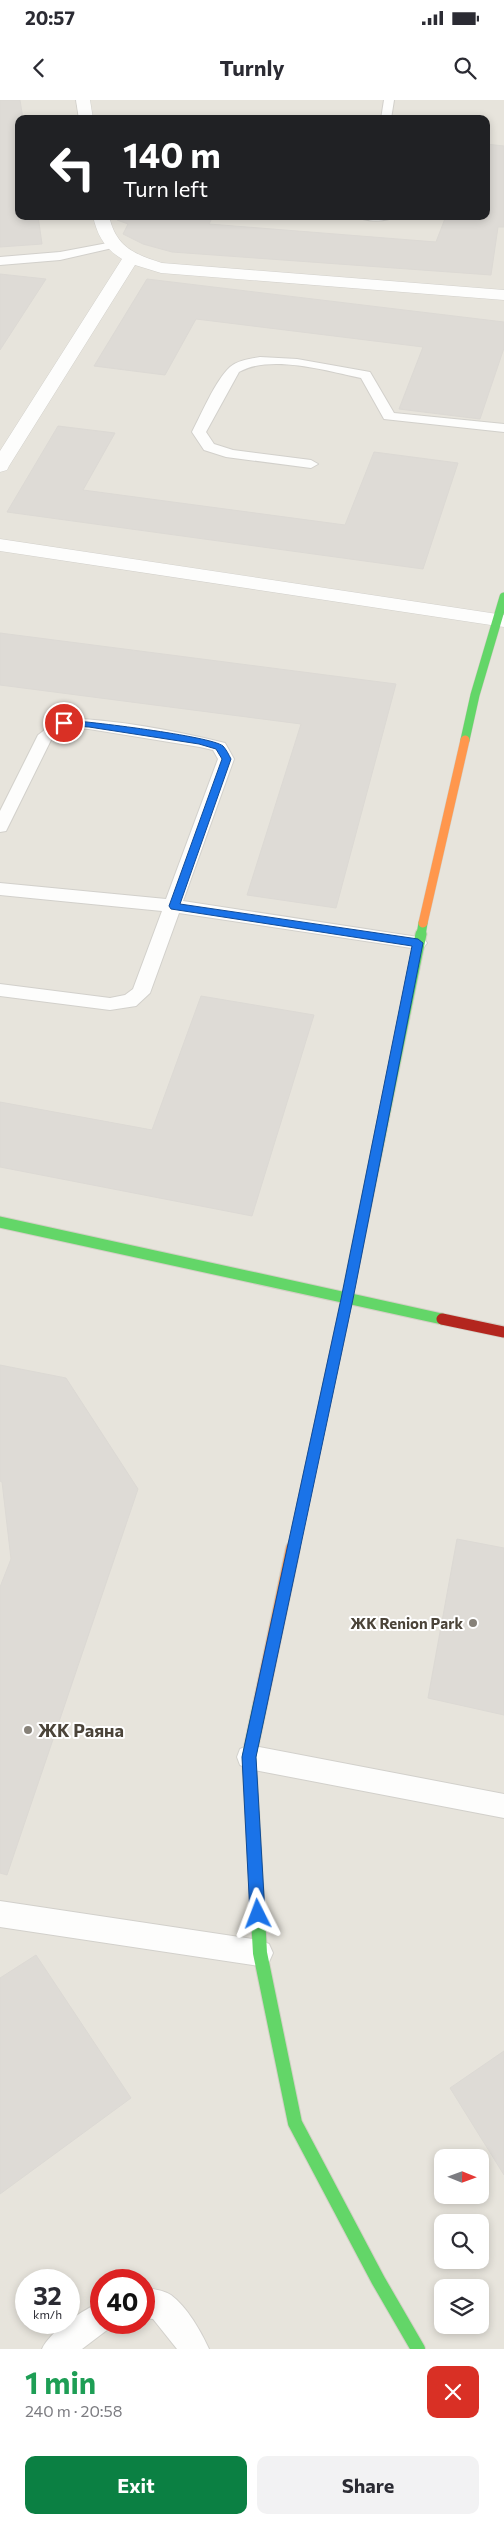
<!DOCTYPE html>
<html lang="en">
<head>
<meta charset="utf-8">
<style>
	:root { --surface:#fff; --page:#f2f2f3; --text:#2b2b33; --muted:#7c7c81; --accent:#0b8043 }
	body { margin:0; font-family:Commissioner,sans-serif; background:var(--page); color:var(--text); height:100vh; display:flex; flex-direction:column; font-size:19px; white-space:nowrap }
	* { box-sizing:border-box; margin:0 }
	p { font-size:16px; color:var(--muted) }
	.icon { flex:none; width:28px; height:28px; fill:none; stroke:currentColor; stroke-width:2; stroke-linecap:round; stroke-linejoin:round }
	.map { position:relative; height:2249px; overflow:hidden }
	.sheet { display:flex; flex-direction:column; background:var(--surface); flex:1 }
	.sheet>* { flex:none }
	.banner { position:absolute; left:15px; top:15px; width:475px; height:105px; border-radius:10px; box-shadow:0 2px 8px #0003; background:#202124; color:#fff; overflow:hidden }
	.needle { width:32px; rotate:91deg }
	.fabs { position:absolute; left:434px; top:2049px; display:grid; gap:10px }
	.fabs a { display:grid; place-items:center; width:55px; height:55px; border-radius:10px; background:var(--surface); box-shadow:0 2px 8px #0003; font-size:25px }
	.speed { position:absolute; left:15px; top:2169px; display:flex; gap:10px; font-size:25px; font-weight:700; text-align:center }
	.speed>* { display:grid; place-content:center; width:65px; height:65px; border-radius:50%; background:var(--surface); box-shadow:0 2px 8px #0003; line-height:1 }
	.speed small { font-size:12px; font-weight:400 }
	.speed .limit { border:8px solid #d22; background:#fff; color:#111 }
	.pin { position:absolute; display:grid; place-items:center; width:42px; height:42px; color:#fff; margin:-21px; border:2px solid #fff; border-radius:50%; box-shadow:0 1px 5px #0007 }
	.me { position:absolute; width:55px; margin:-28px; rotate:357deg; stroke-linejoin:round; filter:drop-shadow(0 0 4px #0008) }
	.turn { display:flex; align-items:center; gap:18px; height:105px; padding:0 25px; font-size:22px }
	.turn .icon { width:65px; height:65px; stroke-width:2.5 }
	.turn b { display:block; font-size:35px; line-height:42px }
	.round { display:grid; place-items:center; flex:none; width:52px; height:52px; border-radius:10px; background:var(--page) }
	.overview { display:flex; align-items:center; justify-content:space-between; height:85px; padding:0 25px }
	h1 { font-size:30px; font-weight:700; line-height:38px; color:#1e9e55 }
	.button { display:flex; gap:10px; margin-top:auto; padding:10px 25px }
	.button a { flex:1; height:58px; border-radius:10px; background:var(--accent); color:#fff; font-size:20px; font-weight:700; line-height:58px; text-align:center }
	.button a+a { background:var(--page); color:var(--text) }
	.status { display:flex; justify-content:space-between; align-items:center; height:35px; padding:0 25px; background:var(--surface); direction:ltr }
	.status svg { height:14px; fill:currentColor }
	header { display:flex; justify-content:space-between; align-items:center; height:65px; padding:0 25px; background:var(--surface); font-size:22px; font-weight:700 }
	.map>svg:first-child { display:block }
	.residential { fill:#e7e4dc; fill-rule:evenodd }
	.building { fill:#dedbd6; stroke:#dcd9d4 }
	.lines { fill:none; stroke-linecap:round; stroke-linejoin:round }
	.lane-casing { stroke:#d2d0cb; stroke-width:2 }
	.street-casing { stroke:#d2d0cb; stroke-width:1 }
	.fast-far2-casing { stroke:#d3cfc5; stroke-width:10 }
	.fast-far1-casing { stroke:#d3cfc5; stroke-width:13 }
	.fast-casing { stroke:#d3cfc5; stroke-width:16 }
	.slow-far2-casing { stroke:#d3cfc5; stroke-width:10 }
	.slow-far1-casing { stroke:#d3cfc5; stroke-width:13 }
	.slow-casing { stroke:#d3cfc5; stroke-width:16 }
	.jam-casing { stroke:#d3cfc5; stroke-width:13 }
	.lane { fill:#fdfdfc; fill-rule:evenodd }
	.street { fill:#fdfdfc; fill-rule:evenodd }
	.fast-far2 { stroke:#63d668; stroke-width:9 }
	.fast-far1 { stroke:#63d668; stroke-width:11 }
	.fast { stroke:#63d668; stroke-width:14 }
	.slow-far2 { stroke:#ff974d; stroke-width:9 }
	.slow-far1 { stroke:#ff974d; stroke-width:11 }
	.slow { stroke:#ff974d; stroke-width:14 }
	.jam { stroke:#b3261e; stroke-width:11 }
	.route { fill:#1a73e8; stroke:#114b97 }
	.poi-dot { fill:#868178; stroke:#fff; stroke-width:2 }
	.labels { text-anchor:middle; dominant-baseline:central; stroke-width:4; stroke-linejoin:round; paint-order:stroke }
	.poi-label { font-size:15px; font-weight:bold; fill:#4b4439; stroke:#fff; text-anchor:end }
	.near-poi-label { font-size:18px; font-weight:bold; fill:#4b4439; stroke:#fff; text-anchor:start }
</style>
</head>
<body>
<div class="status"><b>20:57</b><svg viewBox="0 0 49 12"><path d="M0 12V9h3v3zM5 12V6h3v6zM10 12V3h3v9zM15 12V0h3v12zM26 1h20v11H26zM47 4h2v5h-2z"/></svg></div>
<header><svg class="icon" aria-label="back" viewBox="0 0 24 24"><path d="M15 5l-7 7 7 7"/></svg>Turnly<svg class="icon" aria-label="search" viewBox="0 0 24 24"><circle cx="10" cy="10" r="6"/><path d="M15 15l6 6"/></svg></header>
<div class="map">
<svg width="504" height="2249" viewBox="0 0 504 2249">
	<rect width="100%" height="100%" fill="#f4f2ee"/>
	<path class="residential" d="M 0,0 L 504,0 L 504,2249 L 0,2249 ZM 19,19 L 486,19 L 486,116 L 19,116 ZM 442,2058 L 480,2058 L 480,2095 L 442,2095 ZM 442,2122 L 480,2122 L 480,2160 L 442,2160 ZM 26,2180 L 69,2180 L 69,2222 L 26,2222 ZM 101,2180 L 144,2180 L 144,2222 L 101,2222 ZM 442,2188 L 480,2188 L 480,2225 L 442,2225 Z"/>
	<path class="building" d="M 0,0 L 20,0 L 23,19 L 19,19 L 19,116 L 38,116 L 42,144 L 0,147 Z
		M 486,44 L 504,46 L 504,127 L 498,127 L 491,175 L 172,152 L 143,144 L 123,134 L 128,124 L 117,120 L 116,116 L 213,116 L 209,124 L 436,142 L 446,116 L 486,116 Z
		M 0,174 L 46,179 L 0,250 Z
		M 147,179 L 504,222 L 504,248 L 480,319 L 399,309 L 423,247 L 196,219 L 165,275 L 94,266 Z
		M 58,326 L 115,333 L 83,390 L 345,425 L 374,352 L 458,363 L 423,469 L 7,412 Z
		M 0,533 L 396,584 L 336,808 L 247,795 L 301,624 L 0,585 Z
		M 201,896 L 314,915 L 252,1116 L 0,1067 L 0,1002 L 152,1030 Z
		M 0,1265 L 66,1278 L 138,1389 L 7,1775 L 0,1773 L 0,1487 L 11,1459 L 2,1382 L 0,1381 Z
		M 457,1439 L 504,1448 L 504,1615 L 428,1598 Z
		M 36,1855 L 131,1998 L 0,2094 L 0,1878 Z
		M 504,1951 L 504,2075 L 450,1988 Z"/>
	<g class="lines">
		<defs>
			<path id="lane" d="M 384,0 L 394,0 L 391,19 L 381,19 Z
				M 357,116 L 395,116 C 389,122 363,122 357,116 Z
				M 113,142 L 117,143 L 117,147 L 60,160 L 0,165 L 0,157 L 60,152 Z
				M 260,257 L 297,259 L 370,272 L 394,313 L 504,324 L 504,332 L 384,319 L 361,278 C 327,271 271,254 239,272 L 206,332 L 214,344 L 233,350 L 311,360 L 318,364 L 311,368 L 226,357 L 204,350 L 192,332 C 202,313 215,281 230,267 C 238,260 250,259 260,257 Z
				M 64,618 C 117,620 173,630 225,643 L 234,659 L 183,801 L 418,837 L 424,839 L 427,843 L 424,847 L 418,849 L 179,813 L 150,893 L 136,906 L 110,910 L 0,896 L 0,884 L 110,898 L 125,895 L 133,889 L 162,811 L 0,795 L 0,783 L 166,799 L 218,659 L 213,650 L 200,647 L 89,629 L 67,628 L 52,638 L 8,727 L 6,731 L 0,732 L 0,711 L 38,635 L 58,620 Z
				M 249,1645 L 504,1694 L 504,1718 L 249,1669 L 240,1665 L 237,1657 L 240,1649 Z
				M 0,1801 L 260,1840 L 269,1844 L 273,1853 L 269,1862 L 260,1866 L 0,1827 Z
				M 144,2188 C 153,2189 163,2190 171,2195 C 187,2207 201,2231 209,2249 L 177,2249 L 153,2219 L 144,2218 Z
				M 101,2202 L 101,2222 L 113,2222 L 111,2227 L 82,2249 L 42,2249 C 50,2231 83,2210 101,2202 Z"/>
			<path id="street" d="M 76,0 L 90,0 L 93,19 L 79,19 Z
				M 93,116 L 109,116 C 116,147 134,154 162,163 L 504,190 L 504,200 L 161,173 L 135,165 L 9,366 L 7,370 L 0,372 L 0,351 L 122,159 C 105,149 97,135 93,116 Z
				M 0,439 L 504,515 L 504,527 L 0,451 Z"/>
			<path id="fast-far2" d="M 465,640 L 475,595 L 504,497
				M 421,835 L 423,823"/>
			<path id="fast-far1" d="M 0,1122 L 442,1219
				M 341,1227 L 421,834"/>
			<path id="fast" d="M 260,1605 L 249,1657 L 260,1853 L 295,2023 L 378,2180 L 418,2249"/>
			<path id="slow-far2" d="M 423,823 L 465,640"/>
			<path id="slow-far1" d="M 293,1450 L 303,1403"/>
			<path id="slow" d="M 260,1605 L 293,1448"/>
			<path id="jam" d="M 442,1219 L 504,1232
				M 303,1403 L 341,1227"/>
		</defs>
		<use href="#lane" class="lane-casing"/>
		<use href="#street" class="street-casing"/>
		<use href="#fast-far2" class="fast-far2-casing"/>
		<use href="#fast-far1" class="fast-far1-casing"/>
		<use href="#fast" class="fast-casing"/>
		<use href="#slow-far2" class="slow-far2-casing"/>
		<use href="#slow-far1" class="slow-far1-casing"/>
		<use href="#slow" class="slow-casing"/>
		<use href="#jam" class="jam-casing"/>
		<use href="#lane" class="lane"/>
		<use href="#street" class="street"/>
		<use href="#fast-far2" class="fast-far2"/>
		<use href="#fast-far1" class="fast-far1"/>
		<use href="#fast" class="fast"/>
		<use href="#slow-far2" class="slow-far2"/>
		<use href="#slow-far1" class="slow-far1"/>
		<use href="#slow" class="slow"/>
		<use href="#jam" class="jam"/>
	</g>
	<path class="route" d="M 64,620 C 86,621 211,636 223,646 C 226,649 229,655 231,659 L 180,804 L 418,839 L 423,843 L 353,1199 L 256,1657 L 265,1814 L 263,1819 L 258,1822 L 252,1819 L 250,1814 L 242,1657 L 341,1199 L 412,846 L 171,809 L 169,806 L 222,659 L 216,649 L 199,644 L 89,627 L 61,625 L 60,623 Z"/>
	<g class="poi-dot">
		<circle cx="473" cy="1523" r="5"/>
		<circle cx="28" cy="1630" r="5"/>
	</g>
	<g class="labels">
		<g class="poi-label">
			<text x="463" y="1523">ЖК Renion Park</text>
		</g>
		<g class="near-poi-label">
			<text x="38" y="1630">ЖК Раяна</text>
		</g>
	</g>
</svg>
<div class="fabs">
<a><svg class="needle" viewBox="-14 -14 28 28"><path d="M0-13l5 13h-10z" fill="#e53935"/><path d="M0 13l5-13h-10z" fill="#7c7c81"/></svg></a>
<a><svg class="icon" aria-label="search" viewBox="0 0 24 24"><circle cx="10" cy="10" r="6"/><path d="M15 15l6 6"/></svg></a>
<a><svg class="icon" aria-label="layers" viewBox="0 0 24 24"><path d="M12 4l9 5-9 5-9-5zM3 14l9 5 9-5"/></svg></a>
</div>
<div class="speed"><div>32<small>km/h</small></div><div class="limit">40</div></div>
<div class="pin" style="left:64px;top:623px;background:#d93025"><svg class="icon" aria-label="arrive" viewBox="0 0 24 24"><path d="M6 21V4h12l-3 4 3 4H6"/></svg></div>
<svg class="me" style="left:258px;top:1814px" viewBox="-20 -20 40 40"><path d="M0-17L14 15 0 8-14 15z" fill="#1a73e8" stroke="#fff" stroke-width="4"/></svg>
<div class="banner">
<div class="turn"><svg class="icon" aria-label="left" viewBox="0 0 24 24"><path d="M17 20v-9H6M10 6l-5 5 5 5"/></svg><div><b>140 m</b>Turn left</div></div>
</div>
</div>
<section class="sheet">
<div class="overview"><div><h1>1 min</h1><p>240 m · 20:58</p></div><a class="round" style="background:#d93025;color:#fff"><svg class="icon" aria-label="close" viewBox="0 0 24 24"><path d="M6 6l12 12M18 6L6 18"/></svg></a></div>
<div class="button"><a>Exit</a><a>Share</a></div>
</section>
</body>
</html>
